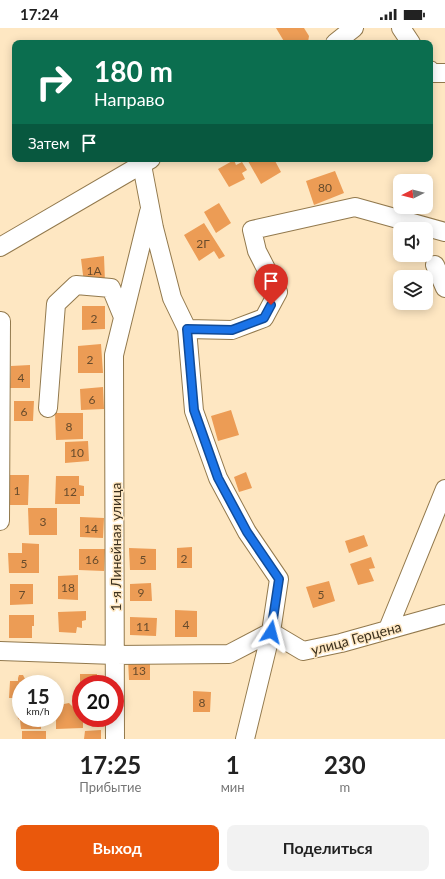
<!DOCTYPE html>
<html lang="ru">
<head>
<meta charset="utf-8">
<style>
	:root { --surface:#fff; --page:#f2f2f2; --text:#222; --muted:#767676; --accent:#ea580c }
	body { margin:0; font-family:Lato,sans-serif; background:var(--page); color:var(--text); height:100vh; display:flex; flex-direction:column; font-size:15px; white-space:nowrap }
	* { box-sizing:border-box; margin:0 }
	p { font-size:13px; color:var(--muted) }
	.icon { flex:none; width:22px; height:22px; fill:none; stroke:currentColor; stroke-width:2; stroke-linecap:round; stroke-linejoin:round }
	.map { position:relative; height:711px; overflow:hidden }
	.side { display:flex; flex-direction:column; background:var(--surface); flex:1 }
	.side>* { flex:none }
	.top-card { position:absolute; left:12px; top:12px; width:421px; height:122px; border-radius:8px; box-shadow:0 2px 10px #0003; background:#0b6e4f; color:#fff; overflow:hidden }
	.needle { width:26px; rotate:264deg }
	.controls { position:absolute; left:393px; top:146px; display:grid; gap:8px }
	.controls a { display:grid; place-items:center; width:40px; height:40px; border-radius:8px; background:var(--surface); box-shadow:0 2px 10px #0003; font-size:20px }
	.speed { position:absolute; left:12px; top:647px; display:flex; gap:8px; font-size:20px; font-weight:700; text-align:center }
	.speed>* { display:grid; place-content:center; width:52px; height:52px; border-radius:50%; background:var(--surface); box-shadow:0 2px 10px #0003; line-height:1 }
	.speed small { font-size:10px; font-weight:400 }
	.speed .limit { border:6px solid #d22; background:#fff; color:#111 }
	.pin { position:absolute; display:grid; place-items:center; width:34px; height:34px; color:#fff; margin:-41px -17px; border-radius:50% 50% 50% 0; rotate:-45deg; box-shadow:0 0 4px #0007 }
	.pin .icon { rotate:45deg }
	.me { position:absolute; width:44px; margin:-22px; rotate:9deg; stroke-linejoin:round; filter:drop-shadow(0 0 3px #0008) }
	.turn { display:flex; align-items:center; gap:14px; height:84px; padding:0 16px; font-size:18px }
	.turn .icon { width:52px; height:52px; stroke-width:2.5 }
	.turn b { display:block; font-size:28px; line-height:34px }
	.then { display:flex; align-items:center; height:38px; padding:0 16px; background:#0003; gap:8px; font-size:15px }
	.eta { display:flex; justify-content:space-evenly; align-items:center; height:68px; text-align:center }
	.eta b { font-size:24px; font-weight:700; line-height:28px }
	.cta { display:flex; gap:8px; margin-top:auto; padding:8px 16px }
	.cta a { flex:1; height:46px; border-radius:8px; background:var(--accent); color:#fff; font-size:16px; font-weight:700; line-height:46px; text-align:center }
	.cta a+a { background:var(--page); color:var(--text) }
	.status { display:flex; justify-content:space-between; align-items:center; height:28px; padding:0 20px; background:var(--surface); direction:ltr }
	.status svg { height:11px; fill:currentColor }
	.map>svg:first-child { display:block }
	.building { fill:#ec9c55 }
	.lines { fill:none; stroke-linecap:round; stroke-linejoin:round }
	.minor-casing { stroke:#92794d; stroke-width:20 }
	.minor { stroke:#fff; stroke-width:18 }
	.route-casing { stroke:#114b97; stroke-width:10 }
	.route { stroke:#1a73e8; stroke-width:7 }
	.labels { text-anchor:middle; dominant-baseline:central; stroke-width:3; stroke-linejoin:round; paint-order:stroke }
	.number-label { font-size:12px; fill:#674b2c }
	.street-label { font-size:14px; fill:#3b301e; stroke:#fee7c2 }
</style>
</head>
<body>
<div class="status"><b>17:24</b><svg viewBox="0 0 49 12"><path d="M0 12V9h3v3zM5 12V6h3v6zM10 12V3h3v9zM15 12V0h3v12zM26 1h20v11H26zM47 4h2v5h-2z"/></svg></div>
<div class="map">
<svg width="445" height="711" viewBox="0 0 445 711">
	<rect width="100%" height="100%" fill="#fee7c2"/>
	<path class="building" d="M 276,0 L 304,0 L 309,8 L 308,14 L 306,15 L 300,15 L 298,13 L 296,15 L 285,15 Z
		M 251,131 L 274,131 L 281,144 L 261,156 L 248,133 Z
		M 234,132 L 236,137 L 242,134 L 247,142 L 242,145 L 245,151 L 229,159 L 218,141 Z
		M 335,143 L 344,165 L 314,177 L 306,153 Z
		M 219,175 L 231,195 L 216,205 L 204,184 Z
		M 204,195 L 225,228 L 219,231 L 214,223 L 199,233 L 184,207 Z
		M 104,228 L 105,254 L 84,255 L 81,231 Z
		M 82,278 L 105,278 L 105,301 L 82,302 Z
		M 101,316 L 103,345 L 78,345 L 78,318 Z
		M 30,337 L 30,360 L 10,360 L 11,338 Z
		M 103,359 L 104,381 L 81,382 L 80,361 Z
		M 14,373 L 34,373 L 33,393 L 14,393 Z
		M 231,382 L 239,407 L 218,413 L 211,388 Z
		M 55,385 L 83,385 L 83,411 L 56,412 Z
		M 88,413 L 89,433 L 65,435 L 65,414 Z
		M 246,444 L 252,460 L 239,464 L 234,449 Z
		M 6,447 L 29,447 L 28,477 L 4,477 Z
		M 56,448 L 79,448 L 79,457 L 84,458 L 84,468 L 80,468 L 80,476 L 55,476 Z
		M 28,480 L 57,480 L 57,507 L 29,507 Z
		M 80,489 L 104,490 L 103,510 L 80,509 Z
		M 364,507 L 368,518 L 349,525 L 345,513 Z
		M 22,515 L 39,516 L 39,545 L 9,545 L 8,525 L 22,525 Z
		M 192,519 L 192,540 L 177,540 L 177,520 Z
		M 129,520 L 156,521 L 156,542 L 130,542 Z
		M 79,521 L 105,521 L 104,543 L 79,542 Z
		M 371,529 L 375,540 L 369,541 L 374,553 L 358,557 L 350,536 Z
		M 78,547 L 78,572 L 58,571 L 58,548 Z
		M 329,553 L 335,573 L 313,580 L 306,559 Z
		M 151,555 L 152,573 L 130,573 L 130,556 Z
		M 10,556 L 33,556 L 33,576 L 10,577 Z
		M 175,582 L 197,583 L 197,609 L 175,609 Z
		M 86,583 L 86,592 L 82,593 L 82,600 L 77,599 L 76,605 L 59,604 L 58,584 Z
		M 9,587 L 34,587 L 34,598 L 32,598 L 32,610 L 9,610 Z
		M 130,589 L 157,590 L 156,608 L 130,607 Z
		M 128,631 L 150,631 L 150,652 L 129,652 Z
		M 80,646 L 97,646 L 97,656 L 80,656 Z
		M 19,647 L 23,647 L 25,651 L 25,653 L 34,652 L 34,656 L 21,656 L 21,670 L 9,670 L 10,653 L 18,653 L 18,650 Z
		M 193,663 L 211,664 L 210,684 L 193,684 Z
		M 69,675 L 73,679 L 81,679 L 81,690 L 83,690 L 83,700 L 56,701 L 56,678 L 62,678 L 64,676 Z
		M 21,681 L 21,690 L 41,690 L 41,701 L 21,701 L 20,692 L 18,691 L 17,683 Z
		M 101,702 L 101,711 L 84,711 L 85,703 Z
		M 22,703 L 46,703 L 46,711 L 22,711 Z"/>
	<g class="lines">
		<defs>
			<path id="minor" d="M 401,0 L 411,15
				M 335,15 L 354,0
				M 430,42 L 432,45 L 445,45
				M 142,137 L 154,200 L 172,270 L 187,301 L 232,302 L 264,290 L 278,264 L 257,223 L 252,202 L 355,179 L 445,204
				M 0,219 L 151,131
				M 435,237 L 445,260
				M 187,301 L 194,383 L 218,450 L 247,504 L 279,551 L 271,604 L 245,711
				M 48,380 L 56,276 L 76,257 L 111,260 L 123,289
				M 0,493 L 1,293
				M 388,601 L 445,461
				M 0,623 L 115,627 L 229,626 L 271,604 L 303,623 L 341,615 L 445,586
				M 115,711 L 114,327 L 149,184"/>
		</defs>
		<use href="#minor" class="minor-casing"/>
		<use href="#minor" class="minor"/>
	</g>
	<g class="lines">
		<defs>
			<path id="route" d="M 271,277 L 264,290 L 232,302 L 187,301 L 194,382 L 218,450 L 247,504 L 279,551 L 271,604"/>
		</defs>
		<use href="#route" class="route-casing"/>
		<use href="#route" class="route"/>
	</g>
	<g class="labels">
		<g class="number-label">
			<text x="325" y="159">80</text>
			<text x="203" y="215">2Г</text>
			<text x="94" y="242">1А</text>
			<text x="94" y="290">2</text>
			<text x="90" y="331">2</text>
			<text x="21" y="349">4</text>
			<text x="92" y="371">6</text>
			<text x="24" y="383">6</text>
			<text x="69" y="398">8</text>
			<text x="77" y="424">10</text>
			<text x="17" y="462">1</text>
			<text x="70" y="463">12</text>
			<text x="43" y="493">3</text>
			<text x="91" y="500">14</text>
			<text x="184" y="530">2</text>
			<text x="92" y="531">16</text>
			<text x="143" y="531">5</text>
			<text x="24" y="535">5</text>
			<text x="68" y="559">18</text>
			<text x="141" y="564">9</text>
			<text x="22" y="566">7</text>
			<text x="321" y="566">5</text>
			<text x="186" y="596">4</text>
			<text x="143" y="598">11</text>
			<text x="139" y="642">13</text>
			<text x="202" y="674">8</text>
		</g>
		<g class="street-label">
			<text transform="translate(115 519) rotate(-90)">1-я Линейная улица</text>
			<text transform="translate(356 610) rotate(-15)">улица Герцена</text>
		</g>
	</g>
</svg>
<div class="controls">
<a><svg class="needle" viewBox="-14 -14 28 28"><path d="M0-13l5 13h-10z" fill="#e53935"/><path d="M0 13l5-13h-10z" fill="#767676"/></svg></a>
<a><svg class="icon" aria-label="sound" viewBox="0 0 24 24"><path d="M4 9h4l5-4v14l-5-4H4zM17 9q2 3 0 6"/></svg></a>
<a><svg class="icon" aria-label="layers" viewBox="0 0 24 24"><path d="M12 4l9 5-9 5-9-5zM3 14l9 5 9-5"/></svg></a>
</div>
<div class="speed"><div>15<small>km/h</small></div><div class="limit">20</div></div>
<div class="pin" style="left:271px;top:277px;background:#d93025"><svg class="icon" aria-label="arrive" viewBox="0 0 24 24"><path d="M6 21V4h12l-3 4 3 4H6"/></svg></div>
<svg class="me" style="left:271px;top:604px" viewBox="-20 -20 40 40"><path d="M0-17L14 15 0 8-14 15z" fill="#1a73e8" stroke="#fff" stroke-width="4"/></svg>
<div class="top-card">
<div class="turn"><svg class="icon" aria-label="right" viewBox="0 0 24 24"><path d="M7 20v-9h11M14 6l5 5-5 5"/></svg><div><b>180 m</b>Направо</div></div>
<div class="then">Затем<svg class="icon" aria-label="arrive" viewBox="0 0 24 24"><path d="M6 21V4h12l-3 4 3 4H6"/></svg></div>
</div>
</div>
<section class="side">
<div class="eta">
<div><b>17:25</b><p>Прибытие</p></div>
<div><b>1</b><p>мин</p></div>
<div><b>230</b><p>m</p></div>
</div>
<div class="cta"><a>Выход</a><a>Поделиться</a></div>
</section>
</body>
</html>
